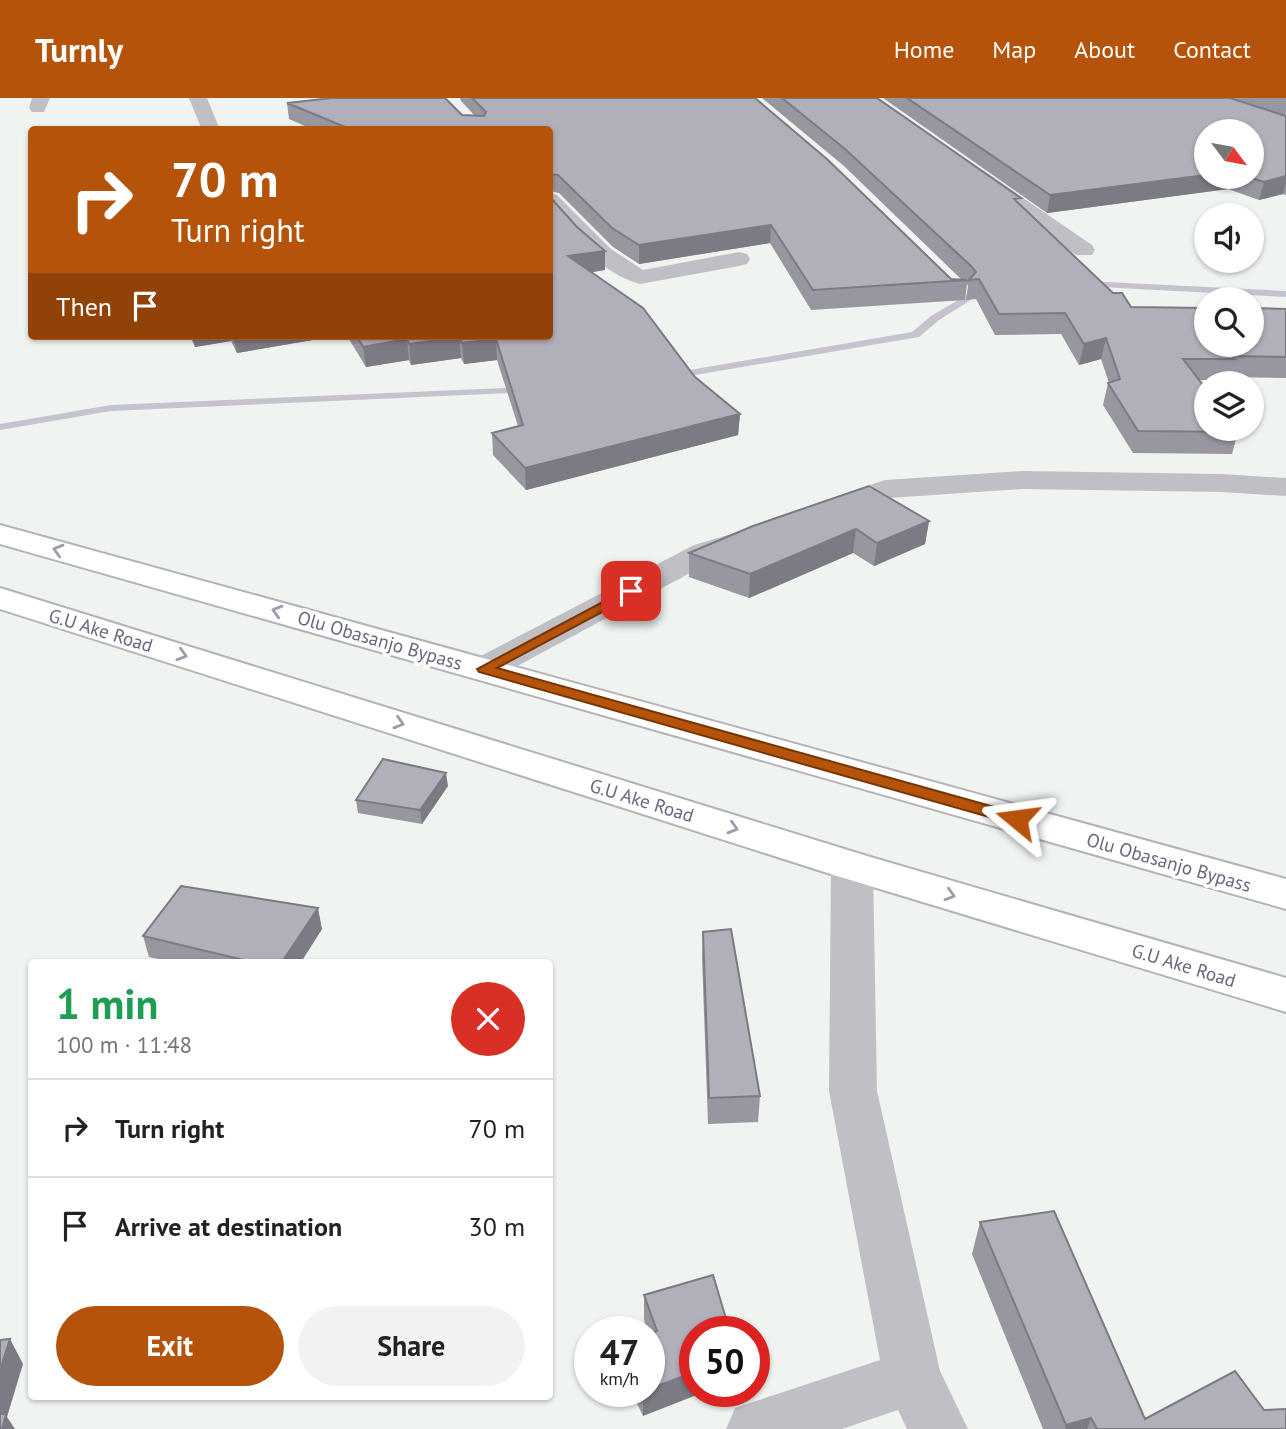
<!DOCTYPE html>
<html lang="en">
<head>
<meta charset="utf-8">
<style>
	:root { --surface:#fff; --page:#f2f2f2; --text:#222; --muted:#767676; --line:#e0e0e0; --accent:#b45309 }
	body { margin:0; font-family:"PT Sans",sans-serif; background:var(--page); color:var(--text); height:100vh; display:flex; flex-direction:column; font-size:26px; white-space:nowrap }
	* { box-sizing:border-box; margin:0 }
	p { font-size:23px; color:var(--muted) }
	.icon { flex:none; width:38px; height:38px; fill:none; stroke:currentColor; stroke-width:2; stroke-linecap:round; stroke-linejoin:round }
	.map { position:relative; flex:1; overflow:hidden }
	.sheet { position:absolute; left:28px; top:861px; width:525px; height:441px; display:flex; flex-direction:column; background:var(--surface); border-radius:7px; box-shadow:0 2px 5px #0004 }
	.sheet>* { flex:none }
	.banner { position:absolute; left:28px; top:28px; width:525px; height:214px; border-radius:7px; box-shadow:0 2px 5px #0004; background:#b45309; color:#fff; overflow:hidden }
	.needle { width:46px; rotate:122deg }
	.controls { position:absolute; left:1194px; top:21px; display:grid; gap:14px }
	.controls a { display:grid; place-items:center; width:70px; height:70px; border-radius:50%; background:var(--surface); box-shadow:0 2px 5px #0004; font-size:35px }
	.speed { position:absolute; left:574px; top:1218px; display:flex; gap:14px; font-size:35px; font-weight:700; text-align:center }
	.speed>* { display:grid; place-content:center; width:91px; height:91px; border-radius:50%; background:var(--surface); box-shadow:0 2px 5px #0004; line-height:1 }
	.speed small { font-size:18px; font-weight:400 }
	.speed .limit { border:10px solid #d22; background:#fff; color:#111 }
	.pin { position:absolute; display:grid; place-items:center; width:60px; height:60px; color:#fff; margin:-30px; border-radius:14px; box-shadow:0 4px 10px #0006 }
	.me { position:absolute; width:77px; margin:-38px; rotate:286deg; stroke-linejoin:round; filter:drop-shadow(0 0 5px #0008) }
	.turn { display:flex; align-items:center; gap:24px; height:147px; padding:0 28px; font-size:32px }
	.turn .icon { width:91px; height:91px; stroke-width:2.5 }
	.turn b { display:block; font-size:49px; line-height:60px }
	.then { display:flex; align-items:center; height:66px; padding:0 28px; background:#0003; gap:14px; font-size:26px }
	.round { display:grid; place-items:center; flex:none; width:74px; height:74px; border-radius:37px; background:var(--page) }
	.headline { display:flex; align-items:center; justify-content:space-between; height:119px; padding:0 28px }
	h1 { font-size:42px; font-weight:700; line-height:52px; color:#1e9e55 }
	.button { display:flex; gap:14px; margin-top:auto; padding:14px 28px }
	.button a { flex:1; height:80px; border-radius:42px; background:var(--accent); color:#fff; font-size:28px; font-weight:700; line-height:80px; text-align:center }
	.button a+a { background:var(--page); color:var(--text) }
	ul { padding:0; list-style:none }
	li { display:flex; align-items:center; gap:21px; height:98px; padding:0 28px; border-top:2px solid var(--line) }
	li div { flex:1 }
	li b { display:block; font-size:26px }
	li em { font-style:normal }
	header { display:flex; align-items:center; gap:42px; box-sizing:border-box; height:98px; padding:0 35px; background:var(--accent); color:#fff }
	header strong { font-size:33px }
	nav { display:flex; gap:38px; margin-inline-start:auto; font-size:24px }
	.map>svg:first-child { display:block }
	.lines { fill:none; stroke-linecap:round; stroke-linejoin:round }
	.stream { fill:#c6c3cf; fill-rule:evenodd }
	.major-casing { stroke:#b5b2b9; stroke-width:4 }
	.minor { fill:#c1bfc6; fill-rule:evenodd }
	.major { fill:#fff; fill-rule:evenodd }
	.wall { fill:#98969f; fill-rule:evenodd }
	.shaded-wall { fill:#7c7a82 }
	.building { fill:#b1afb9; stroke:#7c7a82; stroke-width:2 }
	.oneway { stroke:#a09aac }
	.route { fill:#b45309; stroke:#753606; stroke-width:2 }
	.labels { text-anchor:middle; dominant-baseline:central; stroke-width:7; stroke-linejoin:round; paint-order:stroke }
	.street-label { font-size:19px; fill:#6d647f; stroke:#fff }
</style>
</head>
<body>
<header>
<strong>Turnly</strong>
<nav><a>Home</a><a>Map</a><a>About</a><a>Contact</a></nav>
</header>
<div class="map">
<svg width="1286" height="1331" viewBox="0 0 1286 1331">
	<rect width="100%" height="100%" fill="#f0f4f0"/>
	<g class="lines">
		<path class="stream" d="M 1086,183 L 1286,193 L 1286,199 L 1083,188 L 1083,184 Z
			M 982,188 L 990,190 L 939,222 L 919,239 L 672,281 L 667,278 L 672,275 L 912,234 L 931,218 Z
			M 528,289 L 533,292 L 532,294 L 111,313 L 0,332 L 0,326 L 111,307 Z"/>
		<defs>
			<path id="major" d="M 0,427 L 1286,781 L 1286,811 L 0,446 Z
				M 0,490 L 867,758 L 1286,880 L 1286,914 L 837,778 L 0,511 Z"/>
		</defs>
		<use href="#major" class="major-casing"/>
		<path class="minor" d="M 32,0 L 50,0 L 44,14 L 32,14 L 29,10 Z
			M 189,0 L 207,0 L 220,32 L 202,32 Z
			M 977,71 L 984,73 L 1092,147 L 1095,152 L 1092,157 L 1076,157 L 970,81 L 967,77 L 970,73 Z
			M 550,95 L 557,97 L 611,151 L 643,172 L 739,154 L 747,156 L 750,161 L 747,166 L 739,168 L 640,186 C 602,176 575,141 550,113 Z
			M 1022,373 L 1222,376 L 1286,380 L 1286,398 L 1222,394 L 1022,391 L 889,400 L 828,420 L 817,417 L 813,411 L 817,405 L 885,382 Z
			M 738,434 L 749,436 L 754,443 L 749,450 L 716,461 L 497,579 L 484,582 L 471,579 L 466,571 L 471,563 L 694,447 Z
			M 852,753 L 867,758 L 873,768 L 877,993 L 940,1273 L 968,1331 L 907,1331 L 898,1312 L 842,1331 L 726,1331 L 735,1310 L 880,1262 L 829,993 L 831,768 L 837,758 Z"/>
		<use href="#major" class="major"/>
	</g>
	<path class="wall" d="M 460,0 L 755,0 L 951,181 L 962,182 L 844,68 L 762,0 L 877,0 L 1020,107 L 1113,195 L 1131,209 L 1286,211 L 1286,280 L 1230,279 L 1229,282 L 1199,282 L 1238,334 L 1232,356 L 1133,355 L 1103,307 L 1108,285 L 1109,285 L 1101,261 L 1079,267 L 1061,236 L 995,237 L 976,201 L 966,202 L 968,188 L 967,186 L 965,202 L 811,212 L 770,145 L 639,166 L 613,149 L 559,95 L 550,93 L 550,32 L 314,32 L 289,21 L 287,5 L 475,18 L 461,3 Z
		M 883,0 L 1286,0 L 1286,97 L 1283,96 L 1259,102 L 1228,91 L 1047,115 ZM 1251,33 L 1251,79 L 1206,79 Z
		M 550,99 L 605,172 L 591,174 L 695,279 L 740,316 L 738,337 L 526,392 L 493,357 L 492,335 L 518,328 L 497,262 L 464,266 L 461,260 L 411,267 L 409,262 L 366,269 L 347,238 L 550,238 Z
		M 190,238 L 336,238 L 237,255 L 231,243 L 195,249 Z
		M 929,423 L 925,446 L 874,468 L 853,455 L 749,500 L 689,479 L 689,455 L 753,428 Z
		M 448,688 L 422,726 L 358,715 L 356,702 Z
		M 322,831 L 301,864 L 173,864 L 149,859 L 143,838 Z
		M 703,834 L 760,998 L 758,1024 L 708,1026 L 702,860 Z
		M 980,1124 L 1145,1321 L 1264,1312 L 1286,1331 L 1043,1331 L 972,1156 Z
		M 713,1177 L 643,1318 L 631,1293 L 649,1293 L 649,1234 L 648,1234 L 644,1222 L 644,1197 Z"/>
	<path class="shaded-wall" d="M 1206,77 L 1206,79 L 1231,79 L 1228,91 L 1047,115 L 1050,97 Z
		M 1286,78 L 1286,85 L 1283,96 L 1259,102 L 1264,84 Z
		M 771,127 L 770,145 L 639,166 L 639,147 Z
		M 605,153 L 605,172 L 569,178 L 568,158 Z
		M 192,238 L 230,238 L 231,243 L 195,249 Z
		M 233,238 L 336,238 L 237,255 Z
		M 459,239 L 461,260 L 411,267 L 409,246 Z
		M 1106,240 L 1101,261 L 1079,267 L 1084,246 Z
		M 407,241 L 409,262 L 366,269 L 363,249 Z
		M 496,241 L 497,262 L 464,266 L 462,245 Z
		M 740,316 L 738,337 L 526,392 L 525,370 Z
		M 929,423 L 925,446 L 874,468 L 877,445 Z
		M 856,431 L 853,455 L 749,500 L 750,476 Z
		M 446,675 L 448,688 L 422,726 L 420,712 Z
		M 318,810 L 322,831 L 301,864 L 282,864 Z
		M 10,1241 L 23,1266 L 7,1319 L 15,1331 L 0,1331 L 0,1272 Z
		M 695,1274 L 695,1293 L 707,1293 L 643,1318 L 643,1293 L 649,1293 L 649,1291 Z
		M 1091,1320 L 1087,1331 L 1065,1331 L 1066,1327 Z"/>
	<path class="building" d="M 332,0 L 445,0 L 462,17 L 484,18 L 486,14 L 472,0 L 755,0 L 828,62 L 951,181 L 967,182 L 813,192 L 771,127 L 639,147 L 612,130 L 558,77 L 550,76 L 550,32 L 347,32 L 350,31 L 287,5 Z
		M 782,0 L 877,0 L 1021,100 L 1014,101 L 1113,195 L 1122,195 L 1131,209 L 1206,210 L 1206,247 L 1251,247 L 1251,210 L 1286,211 L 1286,259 L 1233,258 L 1235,261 L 1183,261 L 1206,291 L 1206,331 L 1236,331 L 1238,334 L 1138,333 L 1108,285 L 1120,281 L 1106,240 L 1084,246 L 1065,215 L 999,216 L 979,181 L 969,182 L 976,174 L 971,168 L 845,51 Z
		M 907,0 L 1230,0 L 1286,18 L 1286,78 L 1264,84 L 1248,79 L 1251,79 L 1251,33 L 1206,33 L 1206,77 L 1050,97 Z
		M 550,99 L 577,129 L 605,153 L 568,158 L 643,210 L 695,279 L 740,316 L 525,370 L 492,335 L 523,327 L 496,241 L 462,245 L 459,239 L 409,246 L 407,241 L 363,249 L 357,238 L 550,238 Z
		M 869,388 L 929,423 L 877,445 L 856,431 L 750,476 L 689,455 L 753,428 Z
		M 383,661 L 446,675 L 420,712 L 356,702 Z
		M 181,788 L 318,810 L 282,864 L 252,864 L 143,838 Z
		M 731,831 L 760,998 L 709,1000 L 703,834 Z
		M 1054,1113 L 1145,1321 L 1235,1273 L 1264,1312 L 1286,1311 L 1286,1331 L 1097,1331 L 1091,1320 L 1066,1327 L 980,1124 Z
		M 713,1177 L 730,1234 L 695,1234 L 695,1274 L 649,1291 L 649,1237 L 657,1233 L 644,1197 Z
		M 10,1241 L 0,1272 L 0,1242 Z
		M 0,1316 L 6,1316 L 2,1331 L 0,1331 Z"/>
	<defs><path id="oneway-chevron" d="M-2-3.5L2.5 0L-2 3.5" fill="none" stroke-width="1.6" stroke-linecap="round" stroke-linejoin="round" transform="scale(1.75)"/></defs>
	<g class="oneway">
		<use href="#oneway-chevron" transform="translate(58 452) rotate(-164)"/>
		<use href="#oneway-chevron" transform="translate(277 513) rotate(-164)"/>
		<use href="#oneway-chevron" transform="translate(182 557) rotate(17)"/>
		<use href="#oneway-chevron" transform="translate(399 625) rotate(17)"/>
		<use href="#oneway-chevron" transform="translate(733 730) rotate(17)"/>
		<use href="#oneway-chevron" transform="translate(950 797) rotate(17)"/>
	</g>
	<path class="route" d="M 631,489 L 638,493 L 636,496 L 497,570 L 1023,717 L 1026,721 L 1017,727 L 479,574 L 477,571 Z"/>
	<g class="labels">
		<g class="street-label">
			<text transform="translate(101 532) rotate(17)">G.U Ake Road</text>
			<text transform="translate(380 542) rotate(16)">Olu Obasanjo Bypass</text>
			<text transform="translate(642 702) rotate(17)">G.U Ake Road</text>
			<text transform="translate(1169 764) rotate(16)">Olu Obasanjo Bypass</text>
			<text transform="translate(1184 867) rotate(17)">G.U Ake Road</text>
		</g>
	</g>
</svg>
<div class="controls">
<a><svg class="needle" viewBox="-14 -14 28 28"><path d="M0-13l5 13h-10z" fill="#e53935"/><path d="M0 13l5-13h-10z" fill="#767676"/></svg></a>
<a><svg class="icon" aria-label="sound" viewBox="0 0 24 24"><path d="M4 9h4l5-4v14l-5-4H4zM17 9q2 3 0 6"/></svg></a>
<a><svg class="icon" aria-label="search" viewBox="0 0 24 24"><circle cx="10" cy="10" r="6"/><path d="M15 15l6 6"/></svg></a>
<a><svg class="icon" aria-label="layers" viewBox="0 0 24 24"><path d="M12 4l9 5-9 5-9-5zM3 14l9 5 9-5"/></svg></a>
</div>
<div class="speed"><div>47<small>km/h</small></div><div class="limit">50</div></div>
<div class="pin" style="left:631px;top:493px;background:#d93025"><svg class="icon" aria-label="arrive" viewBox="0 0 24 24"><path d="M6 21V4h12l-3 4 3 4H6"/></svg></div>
<svg class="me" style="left:1017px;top:721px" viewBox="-20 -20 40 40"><path d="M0-17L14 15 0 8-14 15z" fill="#b45309" stroke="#fff" stroke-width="4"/></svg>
<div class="banner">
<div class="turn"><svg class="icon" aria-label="right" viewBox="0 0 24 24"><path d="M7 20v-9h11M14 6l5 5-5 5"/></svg><div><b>70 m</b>Turn right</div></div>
<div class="then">Then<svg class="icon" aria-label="arrive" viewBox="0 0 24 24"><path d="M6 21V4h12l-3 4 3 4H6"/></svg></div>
</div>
<section class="sheet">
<div class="headline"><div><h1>1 min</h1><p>100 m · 11:48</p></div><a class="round" style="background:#d93025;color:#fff"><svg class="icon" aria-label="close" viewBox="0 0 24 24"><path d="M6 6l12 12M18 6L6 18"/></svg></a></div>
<ul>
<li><svg class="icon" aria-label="right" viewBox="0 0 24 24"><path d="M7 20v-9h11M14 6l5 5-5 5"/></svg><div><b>Turn right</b></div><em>70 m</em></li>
<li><svg class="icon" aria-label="arrive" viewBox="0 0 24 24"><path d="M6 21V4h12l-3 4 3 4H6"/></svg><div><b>Arrive at destination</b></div><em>30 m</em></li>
</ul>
<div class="button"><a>Exit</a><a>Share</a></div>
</section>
</div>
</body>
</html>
